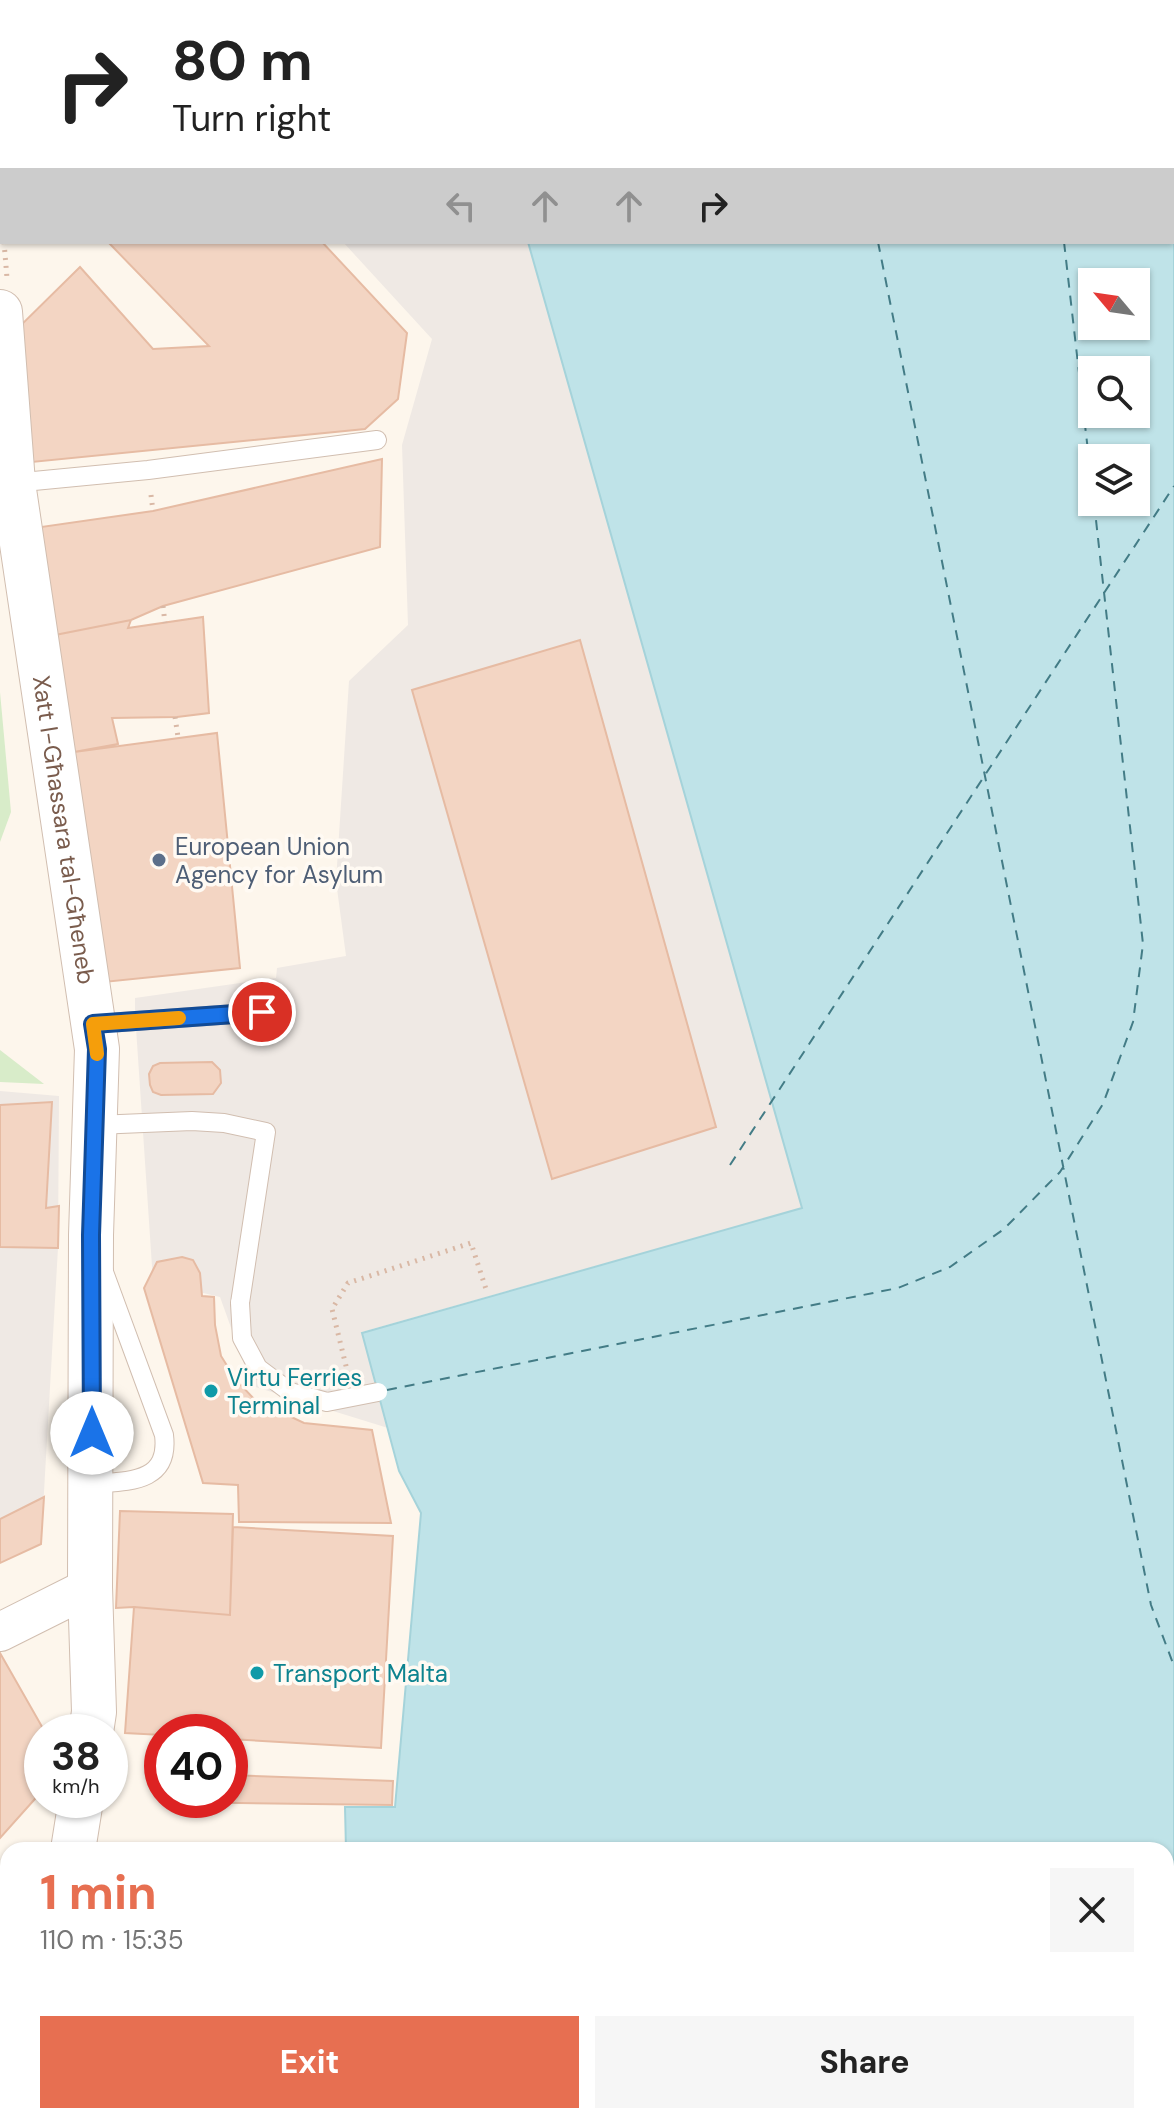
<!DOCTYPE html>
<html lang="en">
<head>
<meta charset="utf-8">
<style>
	:root { --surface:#fff; --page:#f6f6f6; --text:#222; --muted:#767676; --accent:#e76f51 }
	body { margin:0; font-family:"DM Sans",sans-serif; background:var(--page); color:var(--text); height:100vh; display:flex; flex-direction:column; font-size:30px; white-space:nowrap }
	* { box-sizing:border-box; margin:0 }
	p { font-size:26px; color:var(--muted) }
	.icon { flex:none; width:44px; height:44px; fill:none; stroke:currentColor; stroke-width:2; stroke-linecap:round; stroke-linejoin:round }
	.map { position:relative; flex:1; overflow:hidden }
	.sheet { position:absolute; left:0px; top:1842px; width:1174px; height:282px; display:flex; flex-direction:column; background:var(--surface); border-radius:24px 24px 0 0; box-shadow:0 2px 6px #0004 }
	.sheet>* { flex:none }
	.top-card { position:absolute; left:0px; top:0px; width:1174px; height:244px; box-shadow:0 2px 6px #0004; background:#fff; color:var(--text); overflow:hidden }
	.needle { width:52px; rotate:299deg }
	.tools { position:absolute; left:1078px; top:268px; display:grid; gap:16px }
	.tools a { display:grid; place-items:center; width:72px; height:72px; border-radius:0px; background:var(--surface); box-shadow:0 2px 6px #0004; font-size:40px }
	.speed { position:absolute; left:24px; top:1714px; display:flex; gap:16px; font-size:40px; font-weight:700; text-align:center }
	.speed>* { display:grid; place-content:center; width:104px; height:104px; border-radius:50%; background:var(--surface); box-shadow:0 2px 6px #0004; line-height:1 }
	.speed small { font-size:20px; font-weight:400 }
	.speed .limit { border:12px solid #d22; background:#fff; color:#111 }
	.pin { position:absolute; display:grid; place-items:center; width:68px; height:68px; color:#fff; margin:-34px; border:4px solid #fff; border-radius:50%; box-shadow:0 2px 8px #0007 }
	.me { position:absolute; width:88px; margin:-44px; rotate:0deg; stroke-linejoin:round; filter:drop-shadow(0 0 6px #0008) }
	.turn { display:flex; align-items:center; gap:28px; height:168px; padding:0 40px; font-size:36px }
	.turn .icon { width:104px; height:104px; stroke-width:2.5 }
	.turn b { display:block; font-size:56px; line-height:68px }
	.lanes { display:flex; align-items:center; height:76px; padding:0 40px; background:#0003; justify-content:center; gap:40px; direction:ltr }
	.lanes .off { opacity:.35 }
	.round { display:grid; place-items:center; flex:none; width:84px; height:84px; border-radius:0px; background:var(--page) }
	.overview { display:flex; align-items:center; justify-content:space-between; height:136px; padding:0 40px }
	h1 { font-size:48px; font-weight:700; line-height:60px; color:var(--accent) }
	.cta { display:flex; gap:16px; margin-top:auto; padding:16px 40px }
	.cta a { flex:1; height:92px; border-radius:0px; background:var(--accent); color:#fff; font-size:32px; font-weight:700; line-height:92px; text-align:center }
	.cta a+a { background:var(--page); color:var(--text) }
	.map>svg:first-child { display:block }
	.industrial { fill:#efe9e4 }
	.green { fill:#d8ecc9 }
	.water { fill:#bfe3e8; stroke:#a5d3da; stroke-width:2; fill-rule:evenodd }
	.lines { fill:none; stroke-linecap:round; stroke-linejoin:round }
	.ferry { stroke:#437c86; stroke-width:2; stroke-dasharray:10 8; stroke-linecap:butt }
	.building { fill:#f3d5c3; stroke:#e6bba3; stroke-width:2 }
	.service-casing { stroke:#d1beb0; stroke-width:20 }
	.minor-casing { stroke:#d1beb0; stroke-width:40 }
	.tertiary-casing { stroke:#d1beb0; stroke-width:46 }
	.path { stroke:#d9b8a5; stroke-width:5; stroke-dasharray:2 6; stroke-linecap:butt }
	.service { stroke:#fff; stroke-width:18 }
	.minor { stroke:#fff; stroke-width:38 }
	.tertiary { stroke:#fff; stroke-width:44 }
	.service-bridge-casing { stroke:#d1beb0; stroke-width:20; stroke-linecap:butt }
	.service-bridge { stroke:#fff; stroke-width:18 }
	.route-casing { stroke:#114b97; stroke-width:20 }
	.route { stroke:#1a73e8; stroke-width:14 }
	.slow { stroke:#f59e0b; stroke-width:14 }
	.service-dot { fill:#5c6f8a; stroke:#fffaf3; stroke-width:3 }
	.culture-dot { fill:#0f9aa8; stroke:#fffaf3; stroke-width:3 }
	.labels { text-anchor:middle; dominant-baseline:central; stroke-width:7; stroke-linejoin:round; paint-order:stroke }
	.street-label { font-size:24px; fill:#7a5c4d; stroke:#fffaf3 }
	.service-label { font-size:24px; fill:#4e5e75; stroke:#fffaf3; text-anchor:start }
	.culture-label { font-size:24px; fill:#0d838f; stroke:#fffaf3; text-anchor:start }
</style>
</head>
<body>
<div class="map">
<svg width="1174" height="2123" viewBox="0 0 1174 2123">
	<rect width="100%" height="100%" fill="#fdf6ec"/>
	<path class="industrial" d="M 16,0 L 460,0 L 460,2 L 16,2 Z
		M 343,242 L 528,242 L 802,1208 L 362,1332 L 388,1428 L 252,1386 L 220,1297 L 153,1281 L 135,1013 L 135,998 L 276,978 L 277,968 L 346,956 L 336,881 L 349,681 L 408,625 L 402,445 L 432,339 Z
		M 0,1091 L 59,1096 L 58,1248 L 41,1544 L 0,1563 Z"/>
	<path class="green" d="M 0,692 L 11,812 L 0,842 Z
		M 0,1050 L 44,1084 L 0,1082 Z"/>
	<path class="water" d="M 460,0 L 1174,0 L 1174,2123 L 298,2123 L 305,2116 L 1166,2116 L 1166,1850 L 346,1850 L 345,1807 L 395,1807 L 421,1513 L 399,1471 L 362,1333 L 802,1208 L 528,242 L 1172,242 L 1172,2 ZM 1092,282 L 1136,282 L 1136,326 L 1092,326 ZM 1092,370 L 1136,370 L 1136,414 L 1092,414 ZM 1092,458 L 1136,458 L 1136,502 L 1092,502 Z"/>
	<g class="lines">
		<path class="ferry" d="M 829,0 L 830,2
			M 1036,0 L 1036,2
			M 878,242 L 1151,1605 L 1174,1666
			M 1064,242 L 1092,486
			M 730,1165 L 1174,486
			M 387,1390 L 898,1288 L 950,1267 L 1004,1229 L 1060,1172 L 1103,1104 L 1133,1022 L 1143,944 L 1094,502"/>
	</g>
	<path class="building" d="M 242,0 L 406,0 L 406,2 L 242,2 Z
		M 108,242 L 322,242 L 407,333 L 398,399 L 365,429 L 32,462 L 17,329 L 80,267 L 153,349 L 209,346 Z
		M 382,459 L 380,547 L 163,606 L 131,620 L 55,635 L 41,527 L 153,511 Z
		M 203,617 L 209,713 L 177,717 L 112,718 L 118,744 L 74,752 L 55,635 L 131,620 L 128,628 Z
		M 580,640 L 716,1127 L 552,1179 L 412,690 Z
		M 217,733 L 240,968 L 104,982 L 74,752 Z
		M 212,1062 L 220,1070 L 221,1083 L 213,1094 L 161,1095 L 153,1092 L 150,1085 L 149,1074 L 153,1066 L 160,1063 Z
		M 52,1102 L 46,1208 L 59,1206 L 58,1248 L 0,1247 L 0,1105 Z
		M 182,1257 L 193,1260 L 200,1273 L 202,1296 L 214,1297 L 215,1325 L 221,1356 L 236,1380 L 255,1400 L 304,1423 L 372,1430 L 391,1523 L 239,1522 L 238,1485 L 203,1483 L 144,1288 L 157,1262 Z
		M 44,1497 L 41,1544 L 0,1563 L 0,1519 Z
		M 120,1511 L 233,1514 L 230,1615 L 134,1607 L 116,1608 Z
		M 233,1527 L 393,1536 L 381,1748 L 230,1739 L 230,1732 L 162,1732 L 162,1735 L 125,1733 L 134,1607 L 230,1615 Z
		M 0,1653 L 45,1732 L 42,1732 L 42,1791 L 0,1838 Z
		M 230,1775 L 393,1781 L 392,1805 L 168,1802 L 168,1800 L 230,1800 Z"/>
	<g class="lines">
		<defs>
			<path id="service" d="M 13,483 L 148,470 L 377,440
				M 93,1024 L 262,1012
				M 96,1125 L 192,1121 L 224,1123 L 266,1132 L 240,1303
				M 92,1484 C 126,1481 170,1484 164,1435 L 104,1272
				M 231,2123 L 237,2116"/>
			<path id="minor" d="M 0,1632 L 90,1587"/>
			<g id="tertiary">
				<path id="s1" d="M 0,312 L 13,483 L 97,1049 L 91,1235 L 90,1587 L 94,1712 L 91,1732"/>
				<path d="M 73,1850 L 81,1800"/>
				<path d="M 0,1934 L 8,1925"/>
			</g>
		</defs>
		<use href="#service" class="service-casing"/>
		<use href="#minor" class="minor-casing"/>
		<use href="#tertiary" class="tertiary-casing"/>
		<path class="path" d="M 0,193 L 2,217
			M 4,242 L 7,278
			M 151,495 L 153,511
			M 163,606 L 165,623
			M 175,717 L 178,737
			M 348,1374 L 332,1309 L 348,1283 L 471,1243 L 486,1289"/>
		<use href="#service" class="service"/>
		<use href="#minor" class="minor"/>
		<use href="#tertiary" class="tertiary"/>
		<defs>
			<path id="service-bridge" d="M 240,1303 L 242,1338 L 258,1368 L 290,1392 L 327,1402 L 378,1392"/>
		</defs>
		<use href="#service-bridge" class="service-bridge-casing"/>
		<use href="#service-bridge" class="service-bridge"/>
	</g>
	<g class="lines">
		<defs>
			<path id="route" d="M 92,1433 L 91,1235 L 97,1049 L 93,1024 L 262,1012"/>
		</defs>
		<use href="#route" class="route-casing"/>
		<use href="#route" class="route"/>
		<path class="slow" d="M 97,1054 L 93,1024 L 179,1018"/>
	</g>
	<circle class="service-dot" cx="159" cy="860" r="8"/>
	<g class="culture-dot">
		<circle cx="211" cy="1391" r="8"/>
		<circle cx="257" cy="1673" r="8"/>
	</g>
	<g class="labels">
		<g class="street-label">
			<text stroke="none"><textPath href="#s1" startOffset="522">Xatt l-Għassara tal-Għeneb</textPath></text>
		</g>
		<g class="service-label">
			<text x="175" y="846">European Union<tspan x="175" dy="28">Agency for Asylum</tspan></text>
		</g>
		<g class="culture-label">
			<text x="227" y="1377">Virtu Ferries<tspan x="227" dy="28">Terminal</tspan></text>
			<text x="273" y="1673">Transport Malta</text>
		</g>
	</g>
</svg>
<div class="tools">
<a><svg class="needle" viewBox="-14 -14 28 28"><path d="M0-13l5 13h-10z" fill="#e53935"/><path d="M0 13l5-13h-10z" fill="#767676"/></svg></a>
<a><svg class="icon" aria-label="search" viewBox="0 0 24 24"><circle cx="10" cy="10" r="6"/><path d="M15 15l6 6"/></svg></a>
<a><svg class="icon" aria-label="layers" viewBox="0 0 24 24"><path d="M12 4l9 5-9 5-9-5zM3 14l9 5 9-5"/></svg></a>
</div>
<div class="speed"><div>38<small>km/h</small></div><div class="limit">40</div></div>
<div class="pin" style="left:262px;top:1012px;background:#d93025"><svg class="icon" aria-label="arrive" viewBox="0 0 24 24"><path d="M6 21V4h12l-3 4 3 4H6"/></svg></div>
<svg class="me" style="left:92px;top:1433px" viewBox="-20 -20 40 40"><circle r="19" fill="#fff"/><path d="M0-13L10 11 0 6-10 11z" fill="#1a73e8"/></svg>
<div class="top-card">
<div class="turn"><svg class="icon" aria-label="right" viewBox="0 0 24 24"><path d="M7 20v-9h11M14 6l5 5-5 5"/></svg><div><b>80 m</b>Turn right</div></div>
<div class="lanes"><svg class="icon off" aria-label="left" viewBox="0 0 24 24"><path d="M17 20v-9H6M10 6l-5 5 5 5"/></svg><svg class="icon off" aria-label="ahead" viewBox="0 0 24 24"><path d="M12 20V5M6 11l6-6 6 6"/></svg><svg class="icon off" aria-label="ahead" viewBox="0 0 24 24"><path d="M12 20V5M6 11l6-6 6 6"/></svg><svg class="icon" aria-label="right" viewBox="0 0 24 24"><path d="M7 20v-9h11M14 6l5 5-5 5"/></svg></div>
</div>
<section class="sheet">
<div class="overview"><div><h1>1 min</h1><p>110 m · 15:35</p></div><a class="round"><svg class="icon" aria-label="close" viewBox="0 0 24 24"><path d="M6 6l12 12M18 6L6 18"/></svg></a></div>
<div class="cta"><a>Exit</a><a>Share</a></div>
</section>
</div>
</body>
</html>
